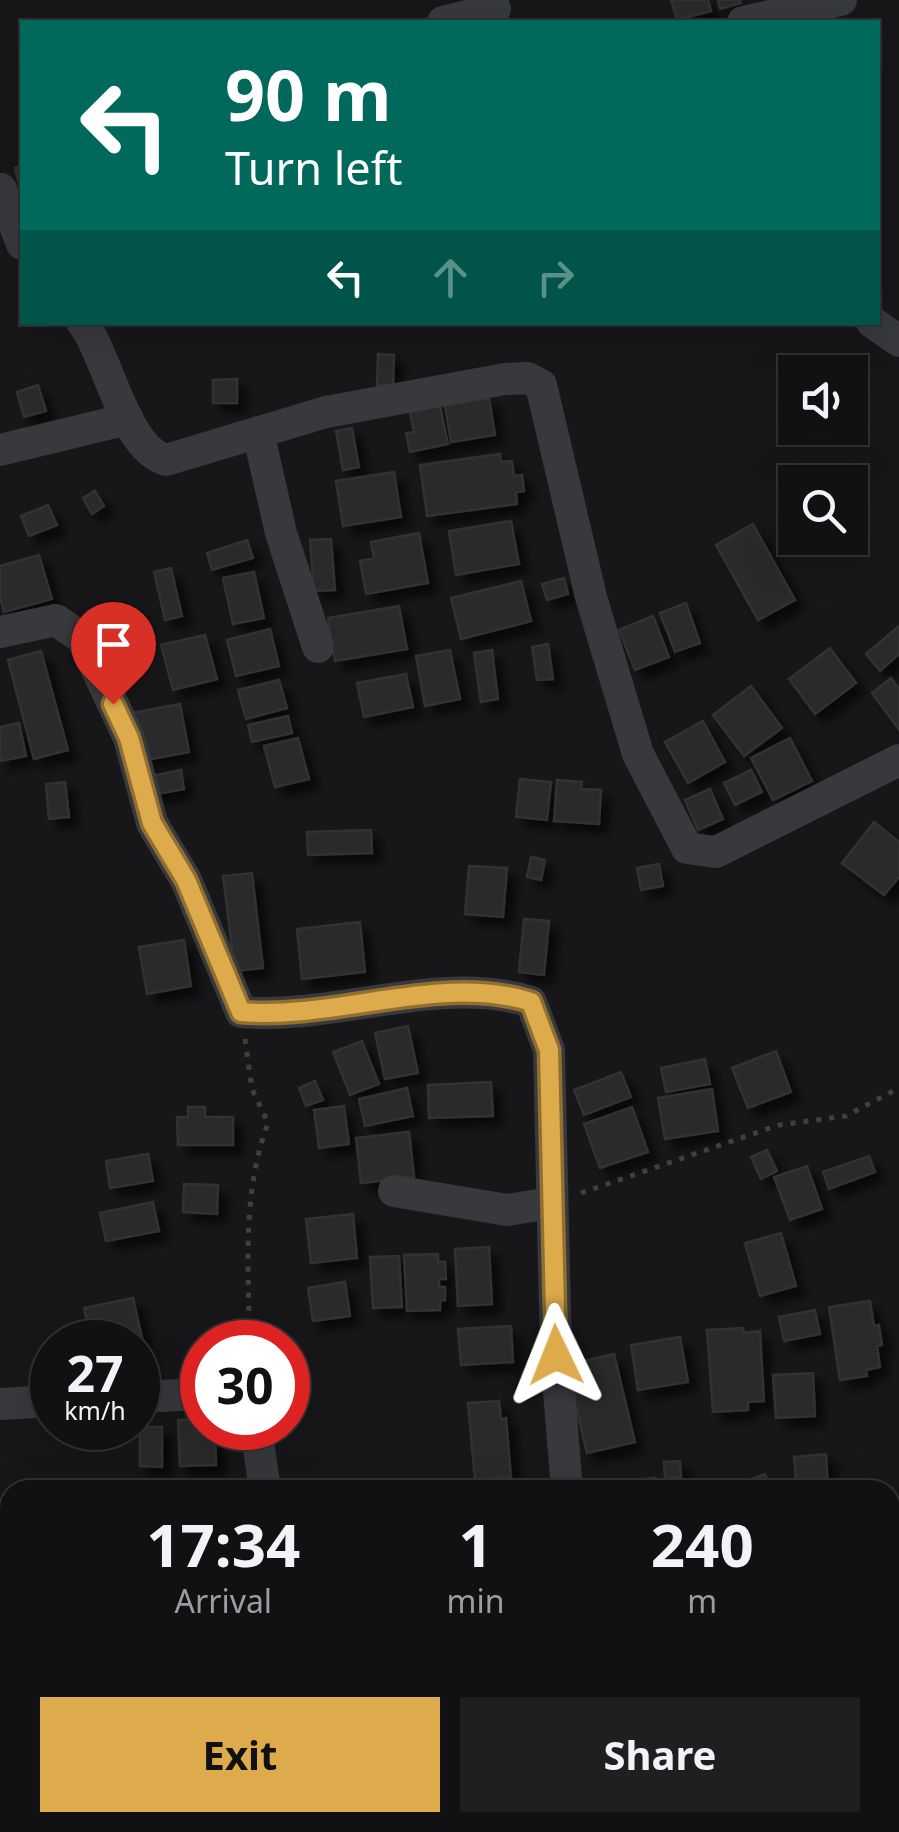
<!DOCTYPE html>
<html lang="en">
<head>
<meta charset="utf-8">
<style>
	:root { --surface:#111113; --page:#1e1f21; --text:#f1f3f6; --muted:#9c9da0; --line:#303133; --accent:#ddab4b }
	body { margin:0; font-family:"Noto Sans",sans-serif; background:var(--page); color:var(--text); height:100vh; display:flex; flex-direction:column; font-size:38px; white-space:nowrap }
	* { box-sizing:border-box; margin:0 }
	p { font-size:32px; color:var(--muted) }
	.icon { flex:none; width:55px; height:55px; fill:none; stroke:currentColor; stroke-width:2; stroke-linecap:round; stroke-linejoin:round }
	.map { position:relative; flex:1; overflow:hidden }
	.details { position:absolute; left:0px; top:1480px; width:900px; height:352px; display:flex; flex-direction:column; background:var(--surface); border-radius:30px 30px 0 0; box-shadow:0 10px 40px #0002,0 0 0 2px var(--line) }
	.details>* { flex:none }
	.top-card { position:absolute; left:20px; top:20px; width:860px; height:305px; border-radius:0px; box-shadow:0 10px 40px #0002,0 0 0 2px var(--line); background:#00695c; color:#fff; overflow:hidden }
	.fabs { position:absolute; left:778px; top:355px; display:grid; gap:20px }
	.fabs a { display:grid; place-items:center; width:90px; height:90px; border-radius:0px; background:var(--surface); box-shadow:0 10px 40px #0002,0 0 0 2px var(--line); font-size:50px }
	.speed { position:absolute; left:30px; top:1320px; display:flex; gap:20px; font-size:50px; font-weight:700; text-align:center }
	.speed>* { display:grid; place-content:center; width:130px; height:130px; border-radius:50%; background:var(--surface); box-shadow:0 10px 40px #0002,0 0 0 2px var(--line); line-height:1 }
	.speed small { font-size:25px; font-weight:400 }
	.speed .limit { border:15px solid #d22; background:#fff; color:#111 }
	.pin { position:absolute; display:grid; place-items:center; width:85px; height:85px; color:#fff; margin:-102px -42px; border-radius:50% 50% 50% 0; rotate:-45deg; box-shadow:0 0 10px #0007 }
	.pin .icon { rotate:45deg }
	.me { position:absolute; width:110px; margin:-55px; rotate:358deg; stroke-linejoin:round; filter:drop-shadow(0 0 8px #0008) }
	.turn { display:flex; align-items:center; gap:35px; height:210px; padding:0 40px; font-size:45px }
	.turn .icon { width:130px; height:130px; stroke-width:2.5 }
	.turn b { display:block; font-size:70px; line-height:85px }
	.lanes { display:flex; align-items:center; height:95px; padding:0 40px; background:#0003; justify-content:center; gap:50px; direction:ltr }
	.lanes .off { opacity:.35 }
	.eta { display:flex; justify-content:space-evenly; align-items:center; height:170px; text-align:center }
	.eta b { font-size:60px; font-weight:700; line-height:70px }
	.action { display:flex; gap:20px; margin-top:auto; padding:20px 40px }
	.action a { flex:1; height:115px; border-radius:0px; background:var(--accent); color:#111; font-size:40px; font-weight:700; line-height:115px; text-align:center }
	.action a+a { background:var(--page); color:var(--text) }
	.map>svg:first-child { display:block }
	.building { fill:#2a2a2c; stroke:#313134; stroke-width:2.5; filter:url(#shadow) }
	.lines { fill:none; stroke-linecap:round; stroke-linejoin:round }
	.path { stroke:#3f4044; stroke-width:5; stroke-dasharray:5 8; stroke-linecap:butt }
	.minor { stroke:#38393d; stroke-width:32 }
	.route-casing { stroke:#906f31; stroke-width:25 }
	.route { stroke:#ddab4b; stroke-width:18 }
</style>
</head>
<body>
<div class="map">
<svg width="899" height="1832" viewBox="0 0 899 1832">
	<defs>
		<filter id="shadow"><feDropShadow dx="9" dy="9" stdDeviation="5" flood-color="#0009"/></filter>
	</defs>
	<rect width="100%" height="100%" fill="#171719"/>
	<path class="building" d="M 671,0 L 708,0 L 711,11 L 677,20 Z
		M 718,0 L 740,0 L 741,3 L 720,9 Z
		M 22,166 L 22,197 L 15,168 Z
		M 378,354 L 394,355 L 393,385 L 377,385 Z
		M 237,379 L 237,403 L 213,403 L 213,380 Z
		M 38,385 L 46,411 L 24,417 L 17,392 Z
		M 489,398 L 495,435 L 451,442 L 445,405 Z
		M 440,406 L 448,444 L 410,452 L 406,433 L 414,432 L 410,412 Z
		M 352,428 L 359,467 L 343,470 L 336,431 Z
		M 500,454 L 501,462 L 512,461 L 514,476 L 522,475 L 524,491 L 516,492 L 517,504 L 427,516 L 420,465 Z
		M 394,472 L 401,517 L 343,526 L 336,481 Z
		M 95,491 L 104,506 L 92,514 L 83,498 Z
		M 48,505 L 57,525 L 29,536 L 21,516 Z
		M 511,521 L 519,564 L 456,575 L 449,531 Z
		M 753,524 L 795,600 L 758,620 L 716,545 Z
		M 419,533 L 428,583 L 366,594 L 360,561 L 374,558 L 371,542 Z
		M 331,539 L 335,590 L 314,591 L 310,540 Z
		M 247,540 L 253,558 L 212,570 L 207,553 Z
		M 39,555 L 52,599 L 4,612 L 0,597 L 0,566 Z
		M 171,568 L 182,616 L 165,620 L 154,572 Z
		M 254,572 L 264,618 L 233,624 L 223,578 Z
		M 564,578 L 568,594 L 547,600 L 542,584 Z
		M 521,581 L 531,621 L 461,639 L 451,598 Z
		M 686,603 L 700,643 L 675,652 L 660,613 Z
		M 399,606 L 407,649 L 335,661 L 328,618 Z
		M 105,608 L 113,652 L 94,655 L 87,611 Z
		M 653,616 L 669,657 L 635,670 L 619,630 Z
		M 899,626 L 899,654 L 880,671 L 866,654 Z
		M 270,629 L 279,666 L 236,676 L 227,640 Z
		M 205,635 L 217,679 L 173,690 L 161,645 Z
		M 548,644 L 553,679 L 537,680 L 532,647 Z
		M 830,648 L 856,683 L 815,714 L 789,679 Z
		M 450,650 L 460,699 L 425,706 L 416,656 Z
		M 492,650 L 498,699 L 481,702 L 474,653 Z
		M 41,651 L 68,750 L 34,759 L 8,660 Z
		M 406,674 L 413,707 L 364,717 L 357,683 Z
		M 891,678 L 899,689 L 899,730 L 872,693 Z
		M 279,680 L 287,708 L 246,719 L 238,690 Z
		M 751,686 L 782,728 L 744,756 L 713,715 Z
		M 180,704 L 189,752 L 141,761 L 132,713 Z
		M 288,716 L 292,733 L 252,742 L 248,725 Z
		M 703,721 L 725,762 L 688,783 L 665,742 Z
		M 19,723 L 26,756 L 0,761 L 0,727 Z
		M 298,738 L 309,779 L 275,787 L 264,746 Z
		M 790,738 L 812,781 L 773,800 L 751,758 Z
		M 181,770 L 184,789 L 151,795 L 147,777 Z
		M 751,770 L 762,792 L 735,805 L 724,783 Z
		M 520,779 L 551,782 L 547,820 L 516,817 Z
		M 557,780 L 582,782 L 581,789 L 601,790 L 599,824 L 554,821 Z
		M 65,782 L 69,817 L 49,819 L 46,784 Z
		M 710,789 L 723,819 L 698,830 L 685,800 Z
		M 874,822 L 899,842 L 899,877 L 884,895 L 842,863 Z
		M 371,830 L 372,853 L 308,855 L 307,832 Z
		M 531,857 L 545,860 L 541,880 L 527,877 Z
		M 659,864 L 663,886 L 641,890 L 637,868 Z
		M 469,866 L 507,868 L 503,917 L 465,914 Z
		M 252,873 L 263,968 L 235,971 L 223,876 Z
		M 524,919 L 549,921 L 544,975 L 519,972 Z
		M 360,922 L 365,972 L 302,979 L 297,929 Z
		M 184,940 L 191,986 L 147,994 L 139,947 Z
		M 408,1026 L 418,1073 L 385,1079 L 375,1033 Z
		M 362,1041 L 379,1084 L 350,1095 L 333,1052 Z
		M 776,1051 L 791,1092 L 748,1108 L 732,1068 Z
		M 705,1059 L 710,1084 L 666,1092 L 661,1068 Z
		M 621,1072 L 631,1097 L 584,1115 L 574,1090 Z
		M 315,1081 L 323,1100 L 306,1106 L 299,1088 Z
		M 491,1082 L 493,1116 L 429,1118 L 428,1085 Z
		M 407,1088 L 413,1116 L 365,1126 L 359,1099 Z
		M 712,1089 L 718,1131 L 665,1139 L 658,1098 Z
		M 344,1106 L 349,1144 L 319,1148 L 314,1110 Z
		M 188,1107 L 205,1107 L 205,1117 L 233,1117 L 233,1145 L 178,1145 L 177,1117 L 188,1117 Z
		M 632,1107 L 648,1152 L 600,1168 L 584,1124 Z
		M 409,1132 L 414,1177 L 361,1183 L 356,1138 Z
		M 767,1150 L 777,1171 L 761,1179 L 751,1157 Z
		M 148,1154 L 153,1181 L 110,1188 L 106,1161 Z
		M 869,1156 L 875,1172 L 829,1189 L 823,1172 Z
		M 807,1166 L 822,1209 L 790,1220 L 774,1177 Z
		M 184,1184 L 218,1185 L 217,1214 L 183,1212 Z
		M 153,1202 L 159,1231 L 106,1241 L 100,1213 Z
		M 353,1214 L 357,1258 L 311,1263 L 306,1219 Z
		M 781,1233 L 796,1286 L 760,1296 L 745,1243 Z
		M 489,1247 L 492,1304 L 458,1306 L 455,1249 Z
		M 438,1254 L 438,1262 L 445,1262 L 446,1279 L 439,1279 L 439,1287 L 445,1287 L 445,1300 L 440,1301 L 440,1310 L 407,1311 L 404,1255 Z
		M 399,1256 L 402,1307 L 373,1308 L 370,1257 Z
		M 345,1282 L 350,1316 L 313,1321 L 308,1288 Z
		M 133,1298 L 149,1369 L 138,1372 L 138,1342 L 92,1342 L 84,1308 Z
		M 870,1301 L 874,1326 L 879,1325 L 882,1345 L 877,1346 L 880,1367 L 866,1370 L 867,1376 L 840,1380 L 829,1307 Z
		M 815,1310 L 820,1334 L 784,1341 L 779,1317 Z
		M 511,1326 L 513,1362 L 461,1365 L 458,1329 Z
		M 743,1328 L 744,1333 L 760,1331 L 764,1401 L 748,1402 L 748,1410 L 713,1412 L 707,1330 Z
		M 680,1337 L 688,1382 L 638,1390 L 631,1345 Z
		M 614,1354 L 635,1442 L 587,1453 L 566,1365 Z
		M 813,1373 L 815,1416 L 776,1418 L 773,1375 Z
		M 499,1401 L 501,1419 L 506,1418 L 511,1477 L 475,1480 L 468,1403 Z
		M 202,1419 L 202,1428 L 215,1428 L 216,1465 L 180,1466 L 178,1420 Z
		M 140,1427 L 162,1427 L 162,1467 L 140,1466 Z
		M 826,1454 L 828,1490 L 797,1490 L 794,1457 Z
		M 680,1461 L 681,1477 L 665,1478 L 664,1462 Z
		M 765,1474 L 771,1490 L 721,1490 Z
		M 655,1478 L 656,1490 L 637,1490 L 636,1480 Z
		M 899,1616 L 899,1671 L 890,1674 L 890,1619 Z
		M 0,1630 L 10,1631 L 10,1645 L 0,1644 Z
		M 1,1739 L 10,1740 L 10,1812 L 0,1811 Z
		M 169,1822 L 213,1826 L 213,1832 L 168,1832 Z
		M 452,1822 L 505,1822 L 506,1832 L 453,1832 Z
		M 509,1822 L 549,1822 L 549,1832 L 510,1832 Z"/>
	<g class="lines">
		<path class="path" d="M 245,1039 L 252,1089 L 268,1123 C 242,1193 248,1269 250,1342
			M 581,1193 L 779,1125 L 846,1116 L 899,1088"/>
		<path class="minor" d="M 443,22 L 495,9
			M 743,22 L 841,0
			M 1,189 L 22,244
			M 82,322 C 109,357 123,447 166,460 L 326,412 L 505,379 L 528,378 L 541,385 L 591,597 L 638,754 L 687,848 L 716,852 L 899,760
			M 872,322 L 899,341
			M 258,432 L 281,533 L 318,647
			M 0,450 L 128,419
			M 0,632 L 56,620 L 82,638 L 129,738 L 152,823 L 186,880 L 241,1012 C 337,1020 442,973 531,1002 L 549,1050 L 556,1355 L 567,1490
			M 394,1191 L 507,1210 L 551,1203
			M 138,1397 L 202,1394
			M 0,1404 L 52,1401
			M 256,1428 L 265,1490
			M 890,1536 L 899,1531
			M 890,1785 L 899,1828
			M 608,1822 L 609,1832
			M 312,1832 L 312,1822"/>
	</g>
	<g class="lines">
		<defs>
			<path id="route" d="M 113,704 L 129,738 L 152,823 L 186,880 L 241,1012 C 338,1020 442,973 531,1002 L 549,1050 L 556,1355"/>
		</defs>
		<use href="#route" class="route-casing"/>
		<use href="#route" class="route"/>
	</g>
</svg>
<div class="fabs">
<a><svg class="icon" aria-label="sound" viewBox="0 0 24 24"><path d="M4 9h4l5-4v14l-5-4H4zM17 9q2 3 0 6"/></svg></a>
<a><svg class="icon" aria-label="search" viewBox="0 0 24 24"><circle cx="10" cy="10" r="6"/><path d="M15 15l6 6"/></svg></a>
</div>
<div class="speed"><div>27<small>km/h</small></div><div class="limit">30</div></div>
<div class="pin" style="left:113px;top:704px;background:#d93025"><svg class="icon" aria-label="arrive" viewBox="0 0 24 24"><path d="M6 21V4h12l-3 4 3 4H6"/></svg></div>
<svg class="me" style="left:556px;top:1355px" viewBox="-20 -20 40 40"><path d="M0-17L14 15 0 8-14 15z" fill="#ddab4b" stroke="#fff" stroke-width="4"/></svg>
<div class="top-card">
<div class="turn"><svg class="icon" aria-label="left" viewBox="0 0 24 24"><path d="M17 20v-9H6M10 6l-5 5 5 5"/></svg><div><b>90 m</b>Turn left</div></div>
<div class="lanes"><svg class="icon" aria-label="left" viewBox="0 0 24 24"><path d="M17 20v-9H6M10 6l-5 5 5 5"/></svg><svg class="icon off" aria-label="ahead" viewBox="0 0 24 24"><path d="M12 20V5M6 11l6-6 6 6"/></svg><svg class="icon off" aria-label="right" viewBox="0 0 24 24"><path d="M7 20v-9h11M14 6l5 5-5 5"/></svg></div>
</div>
<section class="details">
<div class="eta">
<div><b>17:34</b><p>Arrival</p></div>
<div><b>1</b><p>min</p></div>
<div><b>240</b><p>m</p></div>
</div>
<div class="action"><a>Exit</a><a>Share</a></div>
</section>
</div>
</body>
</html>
